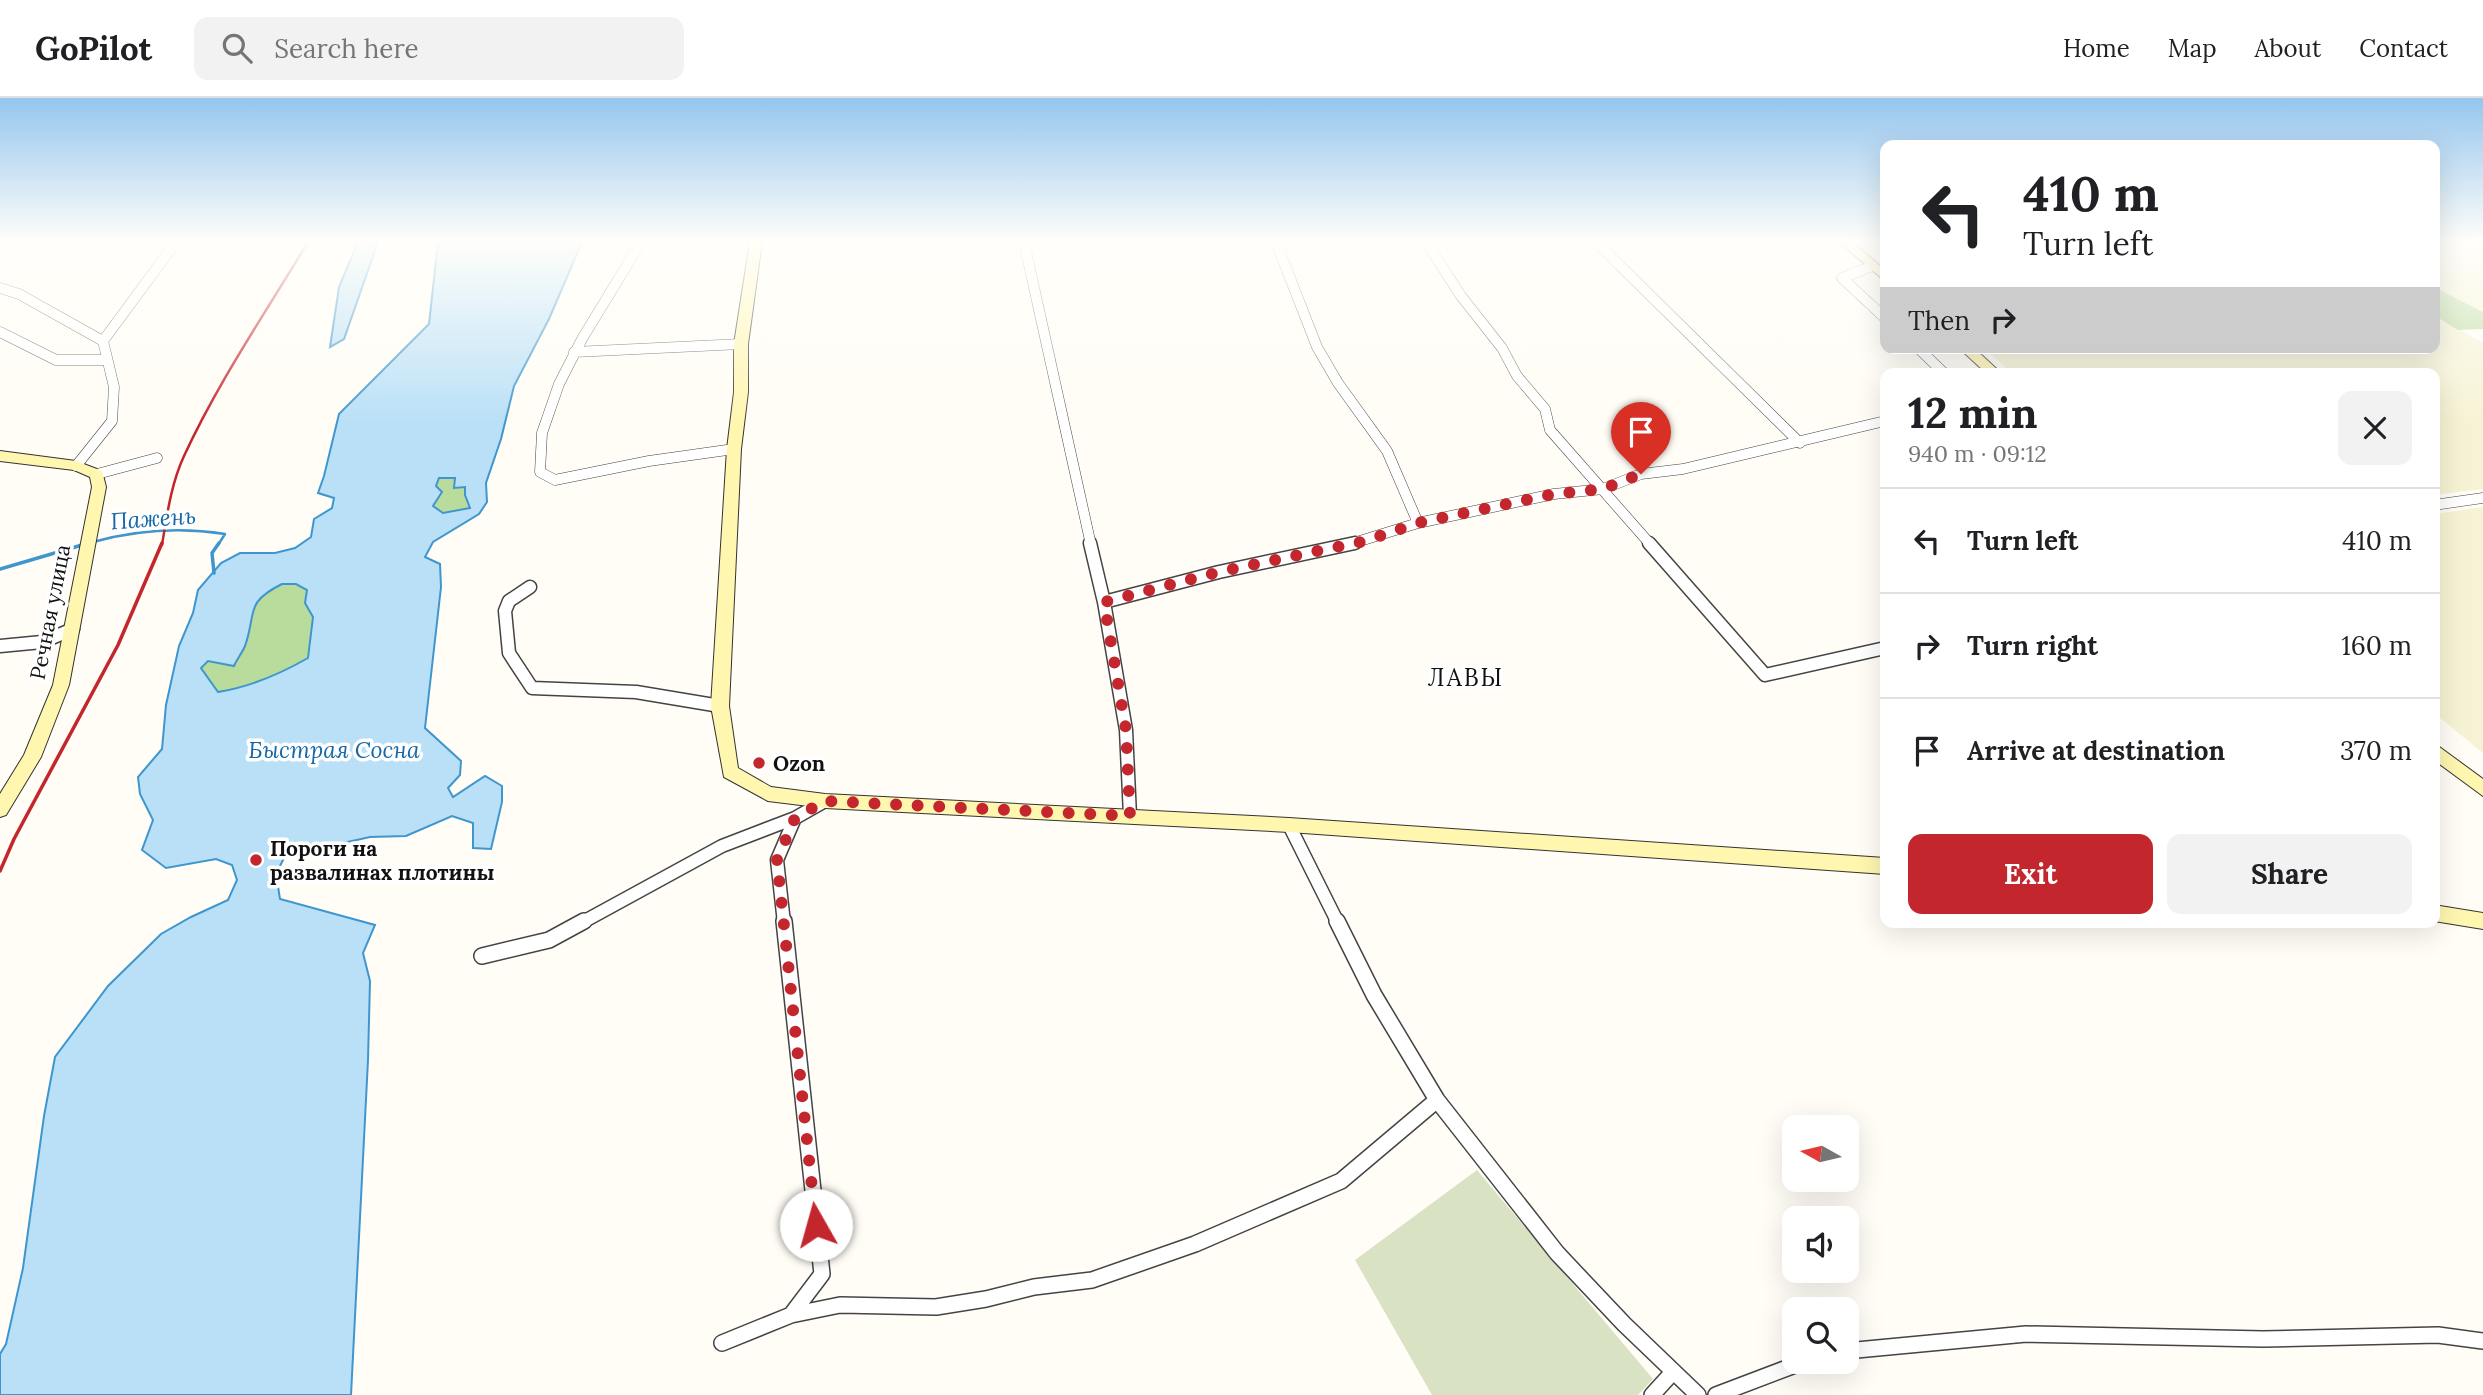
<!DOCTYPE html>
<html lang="en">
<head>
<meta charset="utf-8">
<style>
	:root { --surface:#fff; --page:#f2f2f2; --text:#202124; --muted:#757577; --line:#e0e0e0; --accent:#c4262e }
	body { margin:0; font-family:Lora,serif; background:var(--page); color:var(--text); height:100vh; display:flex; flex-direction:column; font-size:26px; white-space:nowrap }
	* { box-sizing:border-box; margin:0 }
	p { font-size:23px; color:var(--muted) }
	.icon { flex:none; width:38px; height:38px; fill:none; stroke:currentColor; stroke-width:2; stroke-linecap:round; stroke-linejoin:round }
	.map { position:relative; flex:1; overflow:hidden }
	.panel { position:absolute; left:1880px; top:270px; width:560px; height:560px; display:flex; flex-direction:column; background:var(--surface); border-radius:14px; box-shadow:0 7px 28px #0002 }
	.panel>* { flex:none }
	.guide { position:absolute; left:1880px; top:42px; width:560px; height:214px; border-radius:14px; box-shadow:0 7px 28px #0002; background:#fff; color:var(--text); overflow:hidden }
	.needle { width:46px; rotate:278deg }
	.tools { position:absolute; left:1782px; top:1017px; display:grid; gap:14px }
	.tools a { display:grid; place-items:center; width:77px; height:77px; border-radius:14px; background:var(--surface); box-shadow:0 7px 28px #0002; font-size:35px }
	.pin { position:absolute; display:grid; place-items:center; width:60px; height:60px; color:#fff; margin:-72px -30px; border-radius:50% 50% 50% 0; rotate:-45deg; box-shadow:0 0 7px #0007 }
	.pin .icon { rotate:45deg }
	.me { position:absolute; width:77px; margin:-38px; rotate:353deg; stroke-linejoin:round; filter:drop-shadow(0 0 5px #0008) }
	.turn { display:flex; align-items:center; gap:24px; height:147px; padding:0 28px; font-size:32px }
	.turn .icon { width:91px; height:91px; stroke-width:2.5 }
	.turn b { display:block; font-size:49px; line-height:60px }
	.then { display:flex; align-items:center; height:66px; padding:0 28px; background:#0003; gap:14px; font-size:26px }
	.round { display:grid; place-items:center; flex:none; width:74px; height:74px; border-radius:14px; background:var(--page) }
	.headline { display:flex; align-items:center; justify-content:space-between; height:119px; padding:0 28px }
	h1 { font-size:42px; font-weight:700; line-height:52px }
	.button { display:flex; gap:14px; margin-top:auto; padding:14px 28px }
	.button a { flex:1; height:80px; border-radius:14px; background:var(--accent); color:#fff; font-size:28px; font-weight:700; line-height:80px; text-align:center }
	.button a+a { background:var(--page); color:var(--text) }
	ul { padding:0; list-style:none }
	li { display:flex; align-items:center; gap:21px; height:105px; padding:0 28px; border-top:2px solid var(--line) }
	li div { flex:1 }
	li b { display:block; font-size:26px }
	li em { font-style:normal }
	header { display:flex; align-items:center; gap:42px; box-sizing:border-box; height:98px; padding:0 35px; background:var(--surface); border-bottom:2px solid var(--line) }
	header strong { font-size:33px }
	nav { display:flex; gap:38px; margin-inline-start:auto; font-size:24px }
	.search { width:490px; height:63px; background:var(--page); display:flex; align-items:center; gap:18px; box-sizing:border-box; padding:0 24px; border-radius:14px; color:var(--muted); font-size:26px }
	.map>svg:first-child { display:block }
	.farmland { fill:#f6f3d4 }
	.forest { fill:#b9dc9c }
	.cemetery { fill:#d9e3c4 }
	.water { fill:#b9e0f7; stroke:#3f96cf; stroke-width:2; fill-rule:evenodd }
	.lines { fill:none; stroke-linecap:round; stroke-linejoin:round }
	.stream-far1 { stroke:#3f96cf; stroke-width:2.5 }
	.stream { stroke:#3f96cf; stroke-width:3.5 }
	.street-far2-casing { stroke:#444; stroke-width:11 }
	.street-far1-casing { stroke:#444; stroke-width:15 }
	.street-casing { stroke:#444; stroke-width:18 }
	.secondary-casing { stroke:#333; stroke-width:2 }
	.street-far2 { stroke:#fff; stroke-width:10 }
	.street-far1 { stroke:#fff; stroke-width:12 }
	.street { stroke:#fff; stroke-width:15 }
	.secondary { fill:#fff6b0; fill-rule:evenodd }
	.rail-far1 { stroke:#c4262e; stroke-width:2.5 }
	.rail { stroke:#c4262e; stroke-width:3.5 }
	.route { stroke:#c4262e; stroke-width:12; stroke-dasharray:0 21.6 }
	.poi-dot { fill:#c4262e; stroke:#fff; stroke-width:2.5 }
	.labels { text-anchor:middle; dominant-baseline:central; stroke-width:7; stroke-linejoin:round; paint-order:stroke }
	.street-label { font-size:21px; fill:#111; stroke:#fff }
	.poi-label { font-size:21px; font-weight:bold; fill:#111; stroke:#fff; text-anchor:start }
	.water-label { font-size:23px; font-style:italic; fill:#1768a6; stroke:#fff }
	.quarter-label { font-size:24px; letter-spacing:2px; fill:#111; stroke:#fff }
</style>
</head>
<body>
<header>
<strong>GoPilot</strong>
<div class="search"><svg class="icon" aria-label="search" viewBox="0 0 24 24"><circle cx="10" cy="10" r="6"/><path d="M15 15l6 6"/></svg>Search here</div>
<nav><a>Home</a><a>Map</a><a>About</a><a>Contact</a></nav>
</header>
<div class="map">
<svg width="2483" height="1297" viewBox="0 0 2483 1297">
	<rect width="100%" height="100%" fill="#fffdf5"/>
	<path class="farmland" d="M 2434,144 L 2483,144 L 2483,214 L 2434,189 Z
		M 2434,217 L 2483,245 L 2483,391 L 2434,397 L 2434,275 L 2012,275 L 1984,250 L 2434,250 Z
		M 2483,409 L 2483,655 L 2434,615 L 2434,416 Z"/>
	<path class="forest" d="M 2434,189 L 2483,214 L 2483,231 L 2458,232 L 2434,217 Z
		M 439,380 L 456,380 L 454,389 L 465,389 L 465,397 L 471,411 L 443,415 L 433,408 L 441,394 L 435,389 Z
		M 282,486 L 296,486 L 307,491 L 305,505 L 313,519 L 308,560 C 279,576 251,588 218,594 L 201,570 L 207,563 L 234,568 C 237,561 242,555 245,548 C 257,513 245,505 282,486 Z"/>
	<path class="cemetery" d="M 1477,1072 L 1653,1281 L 1638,1297 L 1432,1297 L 1355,1162 Z"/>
	<path class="water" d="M 358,144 L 378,144 L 344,241 L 330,249 L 339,189 Z
		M 438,144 L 582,144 L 549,221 L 514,288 L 501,341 L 486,385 L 487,404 L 479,416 L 433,444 L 425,459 L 440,466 L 441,489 L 425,630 L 461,663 L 460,677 L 448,690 L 453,699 L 485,678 L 502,688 L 502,704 L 491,751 L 473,750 L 473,725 L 452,718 L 406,738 L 370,739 L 334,747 L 311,746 L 285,758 L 276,776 L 280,801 L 375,827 L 363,855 L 370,883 L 368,962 L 351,1297 L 0,1297 L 0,1256 L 6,1246 L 23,1170 L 44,1018 L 55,959 L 108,888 L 161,836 L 191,819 L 228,802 L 237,782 L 232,767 L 216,761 L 166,770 L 142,752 L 153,722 L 140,696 L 138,679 L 162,651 L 166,607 L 179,548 L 193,515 L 198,492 L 221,465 L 240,455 L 275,455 L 295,450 L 311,439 L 314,421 L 332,410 L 334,400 L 318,395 L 324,378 L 339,316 L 429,226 ZM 439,380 L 455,380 L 454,390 L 465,389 L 465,397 L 470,410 L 443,415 L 433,408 L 442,394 L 436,388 ZM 282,486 L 296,486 L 307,492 L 305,505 L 313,519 L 308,560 C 280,576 250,589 218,594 L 201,570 L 208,563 L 234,568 C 237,561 242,555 245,548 C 257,514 244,505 282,486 Z"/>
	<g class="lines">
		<path class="stream-far1" d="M 93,444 C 137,432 180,429 225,436 L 218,447"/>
		<path class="stream" d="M 0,471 L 82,447
			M 214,475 L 212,455 L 219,445"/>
		<defs>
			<path id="street-far2" d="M 641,144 L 582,241 L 559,286 L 542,335 L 540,374 L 555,382 L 649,363 L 734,351
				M 1024,144 L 1091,447
				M 1276,144 L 1317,249 L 1338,285 L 1387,353 L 1418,425
				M 1426,144 L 1461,198 L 1502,250 L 1517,278 L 1545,311 L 1550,332 L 1651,447
				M 1596,144 L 1800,345
				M 1872,168 L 1842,180 L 1885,220
				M 0,190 L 19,196 L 103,243
				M 0,234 L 56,262 L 106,262
				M 1918,250 L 1944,275
				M 574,254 L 741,246
				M 76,368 L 112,323 L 114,289 L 103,243 L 176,144
				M 97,376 L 157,360
				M 2434,407 L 2483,400
				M 1347,447 L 1418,425 L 1554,396 L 1603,391 L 1641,376 L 1683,371 L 1885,323"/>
			<path id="street-far1" d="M 1090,445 L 1104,504 L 1126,632 L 1130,718
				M 1649,445 L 1765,577 L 1885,550
				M 530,489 L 509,503 L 505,513 L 509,555 L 532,590 L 636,594 L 720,608
				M 1104,504 L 1219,474 L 1355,445
				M 0,548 L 42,544 L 73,531
				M 1289,727 L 1338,825
				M 581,825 L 722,748 L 795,720 L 825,703
				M 784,825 L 777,762 L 795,720"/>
			<path id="street" d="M 784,823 L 822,1176 L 791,1217
				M 1337,823 L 1374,897 L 1437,1002 L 1557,1155 L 1624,1226 L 1698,1297
				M 482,858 L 549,842 L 584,823
				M 722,1245 L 791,1217 L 840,1207 L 936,1209 L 986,1201 L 1034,1189 L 1092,1182 L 1195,1146 L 1341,1083 L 1437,1002
				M 1846,1253 L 2026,1236 L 2263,1241 L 2438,1237 L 2483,1243
				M 1652,1297 L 1673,1274
				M 1716,1297 L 1803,1264"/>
			<path id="secondary" d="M 750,144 L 762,144 L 748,246 L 748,294 L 741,351 L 729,608 L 738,670 L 771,689 L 825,696 L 1289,720 L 1885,760 L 1885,776 L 1289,734 L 825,710 L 768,703 L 724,679 L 711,608 L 727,351 L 734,294 L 734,246 Z
				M 1839,144 L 1852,144 L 1885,172 L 1885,183 Z
				M 1959,250 L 1974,250 L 2001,275 L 1986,275 Z
				M 0,353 L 76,363 L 102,373 L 106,389 L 69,587 L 41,659 L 6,717 L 0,719 L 0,696 L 24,657 L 53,587 L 92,389 L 90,379 L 74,372 L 0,363 Z
				M 2434,645 L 2483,681 L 2483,698 L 2434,662 Z
				M 2434,807 L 2483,815 L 2483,831 L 2434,823 Z"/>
		</defs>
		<use href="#street-far2" class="street-far2-casing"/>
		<use href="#street-far1" class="street-far1-casing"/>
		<use href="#street" class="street-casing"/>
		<use href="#secondary" class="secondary-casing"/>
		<use href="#street-far2" class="street-far2"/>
		<use href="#street-far1" class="street-far1"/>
		<use href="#street" class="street"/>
		<use href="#secondary" class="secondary"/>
		<path class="rail-far1" d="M 162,447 C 167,417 171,386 184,358 C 218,284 266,214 308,144"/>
		<path class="rail" d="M 0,773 L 14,741 L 118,547 L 162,445"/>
	</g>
	<linearGradient id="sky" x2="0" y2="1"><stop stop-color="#95c6ee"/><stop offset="0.44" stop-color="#fffefa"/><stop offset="1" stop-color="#fffefa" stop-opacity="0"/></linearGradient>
	<rect width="2483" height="326" fill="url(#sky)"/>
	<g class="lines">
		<path class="route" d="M 816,1127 L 777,762 L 795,720 L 825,703 L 1130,718 L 1126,632 L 1104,504 L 1219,474 L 1365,443 L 1418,425 L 1554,396 L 1603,391 L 1641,376"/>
	</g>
	<g class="poi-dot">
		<circle cx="759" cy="665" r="7"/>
		<circle cx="256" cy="762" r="7"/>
	</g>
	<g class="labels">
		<g class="street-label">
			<text transform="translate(50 514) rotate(-79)">Речная улица</text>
		</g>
		<g class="poi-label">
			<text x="773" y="665">Ozon</text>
			<text x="270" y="750">Пороги на<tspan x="270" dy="24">развалинах плотины</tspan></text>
		</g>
		<g class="water-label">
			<text transform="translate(153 420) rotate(-4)">Пажень</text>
			<text x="334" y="651">Быстрая Сосна</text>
		</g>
		<g class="quarter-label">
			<text x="1466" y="579">ЛАВЫ</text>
		</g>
	</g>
</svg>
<div class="tools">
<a><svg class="needle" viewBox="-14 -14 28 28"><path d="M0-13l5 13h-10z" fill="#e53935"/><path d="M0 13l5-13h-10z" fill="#757577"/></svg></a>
<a><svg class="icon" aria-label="sound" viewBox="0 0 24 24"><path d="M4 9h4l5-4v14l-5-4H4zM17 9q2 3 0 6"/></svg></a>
<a><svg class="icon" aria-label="search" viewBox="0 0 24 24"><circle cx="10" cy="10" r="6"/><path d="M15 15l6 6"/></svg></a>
</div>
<div class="pin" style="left:1641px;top:376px;background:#d93025"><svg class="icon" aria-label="arrive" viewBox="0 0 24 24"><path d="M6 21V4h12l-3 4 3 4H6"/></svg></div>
<svg class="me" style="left:816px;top:1127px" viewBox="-20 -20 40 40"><circle r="19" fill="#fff"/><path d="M0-13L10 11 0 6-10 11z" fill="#c4262e"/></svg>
<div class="guide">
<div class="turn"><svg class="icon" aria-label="left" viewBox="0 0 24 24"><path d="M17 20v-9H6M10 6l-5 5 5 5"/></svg><div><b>410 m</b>Turn left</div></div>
<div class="then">Then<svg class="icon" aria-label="right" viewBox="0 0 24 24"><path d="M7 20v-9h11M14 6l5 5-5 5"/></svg></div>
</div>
<section class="panel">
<div class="headline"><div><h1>12 min</h1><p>940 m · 09:12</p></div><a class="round"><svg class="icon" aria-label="close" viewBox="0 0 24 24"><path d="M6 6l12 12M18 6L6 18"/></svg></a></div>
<ul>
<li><svg class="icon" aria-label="left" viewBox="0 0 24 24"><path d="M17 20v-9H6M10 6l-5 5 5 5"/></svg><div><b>Turn left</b></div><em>410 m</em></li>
<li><svg class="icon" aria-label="right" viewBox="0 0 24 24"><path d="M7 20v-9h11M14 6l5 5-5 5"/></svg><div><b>Turn right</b></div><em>160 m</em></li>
<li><svg class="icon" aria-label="arrive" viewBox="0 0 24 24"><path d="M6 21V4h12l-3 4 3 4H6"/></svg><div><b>Arrive at destination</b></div><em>370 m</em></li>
</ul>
<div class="button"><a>Exit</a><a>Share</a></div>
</section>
</div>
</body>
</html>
